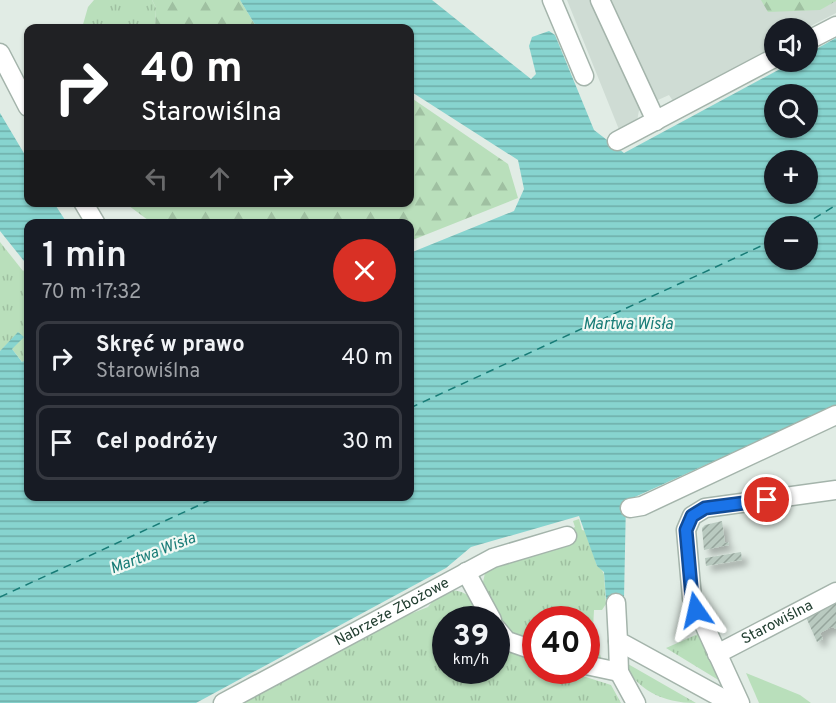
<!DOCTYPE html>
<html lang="pl">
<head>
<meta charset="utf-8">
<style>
	:root { --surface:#171b24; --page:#242831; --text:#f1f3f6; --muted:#9ea1a6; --line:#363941 }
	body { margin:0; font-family:Overpass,sans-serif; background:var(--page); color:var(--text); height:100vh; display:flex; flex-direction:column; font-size:22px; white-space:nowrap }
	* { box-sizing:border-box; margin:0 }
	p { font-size:20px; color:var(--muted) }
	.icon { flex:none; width:33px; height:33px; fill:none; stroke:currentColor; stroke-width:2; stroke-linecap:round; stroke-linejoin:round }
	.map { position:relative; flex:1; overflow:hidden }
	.details { position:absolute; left:24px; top:219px; width:390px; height:282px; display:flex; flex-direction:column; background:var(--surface); border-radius:12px; box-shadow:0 2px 4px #0004 }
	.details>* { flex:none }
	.banner { position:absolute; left:24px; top:24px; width:390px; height:183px; border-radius:12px; box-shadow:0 2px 4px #0004; background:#202124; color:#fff; overflow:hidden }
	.tools { position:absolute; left:764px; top:18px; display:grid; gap:12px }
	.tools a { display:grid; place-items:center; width:54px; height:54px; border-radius:50%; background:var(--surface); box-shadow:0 2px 4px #0004; font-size:30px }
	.speed { position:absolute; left:432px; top:606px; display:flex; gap:12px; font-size:30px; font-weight:700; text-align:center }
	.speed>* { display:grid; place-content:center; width:78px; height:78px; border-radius:50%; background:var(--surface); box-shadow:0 2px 4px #0004; line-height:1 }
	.speed small { font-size:15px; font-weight:400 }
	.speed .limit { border:9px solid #d22; background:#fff; color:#111 }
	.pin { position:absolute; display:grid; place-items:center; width:51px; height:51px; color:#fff; margin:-26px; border:3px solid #fff; border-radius:50%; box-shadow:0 2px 6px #0007 }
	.me { position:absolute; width:66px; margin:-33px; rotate:349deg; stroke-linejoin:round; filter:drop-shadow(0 0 4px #0008) }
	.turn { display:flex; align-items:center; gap:21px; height:126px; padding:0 18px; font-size:27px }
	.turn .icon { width:78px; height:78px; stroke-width:2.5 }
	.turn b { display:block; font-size:42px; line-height:51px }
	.lanes { display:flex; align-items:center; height:57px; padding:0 18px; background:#0003; justify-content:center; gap:30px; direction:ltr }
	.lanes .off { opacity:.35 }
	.round { display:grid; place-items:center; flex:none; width:63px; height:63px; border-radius:32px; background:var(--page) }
	.head { display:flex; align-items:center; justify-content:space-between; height:102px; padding:0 18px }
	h1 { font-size:36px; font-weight:600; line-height:45px }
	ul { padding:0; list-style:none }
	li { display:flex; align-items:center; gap:18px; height:75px; margin:0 12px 9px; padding:0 6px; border:3px solid var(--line); border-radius:12px }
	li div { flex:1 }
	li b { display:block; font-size:22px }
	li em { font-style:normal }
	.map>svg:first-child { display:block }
	.built { fill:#cfdcd4 }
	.grass { fill:url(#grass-tufts) }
	.forest { fill:url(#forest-firs) }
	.garden { fill:#b9dfbb }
	.water { fill:url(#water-rules); fill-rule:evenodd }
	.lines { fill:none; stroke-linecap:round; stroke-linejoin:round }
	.ferry { stroke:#187c77; stroke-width:1.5; stroke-dasharray:8 6; stroke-linecap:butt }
	.building { fill:url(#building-hatch); filter:url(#shadow) }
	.minor-casing { stroke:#a4b4ab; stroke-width:21 }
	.minor { stroke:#fff; stroke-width:18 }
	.route-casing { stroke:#114b97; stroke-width:15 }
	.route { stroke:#1a73e8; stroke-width:10 }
	.labels { text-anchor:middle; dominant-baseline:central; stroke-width:4.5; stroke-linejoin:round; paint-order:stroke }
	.street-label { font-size:15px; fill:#213e30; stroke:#f2f9f4 }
	.water-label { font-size:16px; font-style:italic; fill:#187c77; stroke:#f2f9f4 }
</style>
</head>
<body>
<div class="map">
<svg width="836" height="703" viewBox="0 0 836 703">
	<defs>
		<pattern id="grass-tufts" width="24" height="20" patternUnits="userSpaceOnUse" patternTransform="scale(1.5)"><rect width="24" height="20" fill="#b9dfbb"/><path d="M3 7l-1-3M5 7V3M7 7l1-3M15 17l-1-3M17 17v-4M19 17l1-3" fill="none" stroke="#9fc0a1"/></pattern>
		<pattern id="forest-firs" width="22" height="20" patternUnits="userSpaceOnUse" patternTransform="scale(1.5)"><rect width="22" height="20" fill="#b9dfbb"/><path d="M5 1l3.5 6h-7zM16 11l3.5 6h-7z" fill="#9fc0a1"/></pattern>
		<pattern id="water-rules" width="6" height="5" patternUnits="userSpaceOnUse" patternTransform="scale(1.5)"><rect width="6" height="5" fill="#87d4cf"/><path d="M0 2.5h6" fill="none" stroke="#6eada8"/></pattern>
		<pattern id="building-hatch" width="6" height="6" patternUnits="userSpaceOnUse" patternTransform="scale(1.5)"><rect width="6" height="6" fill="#b9cac0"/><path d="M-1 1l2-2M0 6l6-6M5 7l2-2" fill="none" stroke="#96a59c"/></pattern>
		<filter id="shadow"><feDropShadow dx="5.5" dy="5.5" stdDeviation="3" flood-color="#0004"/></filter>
	</defs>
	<rect width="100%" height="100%" fill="#e1ece5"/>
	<path class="built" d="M 567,0 L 836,0 L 836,13 L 807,28 L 774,28 L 774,46 L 673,101 L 669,95 L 658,100 L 654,97 L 640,105 L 637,121 L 620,132 Z"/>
	<path class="grass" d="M 94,0 L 152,0 L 156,8 L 155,28 L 82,28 L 88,7 Z
		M 0,242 L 23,271 L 28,267 L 28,359 L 23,363 L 12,349 L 19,332 L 0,351 Z
		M 579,519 L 582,530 L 586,531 L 597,566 L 600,567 L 604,574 L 606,604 L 602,610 L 594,610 L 593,629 L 603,665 L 587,659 L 586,620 L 536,620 L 535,644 L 516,638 L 502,624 L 483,582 L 485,573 L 491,566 L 575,527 L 573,521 Z
		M 449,590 C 471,591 475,602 485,619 L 446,620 L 446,670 L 496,670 L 497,640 C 504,653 522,656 535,660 L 536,670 L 567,671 L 611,685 L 621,703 L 236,703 L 382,625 L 428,607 L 437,596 Z
		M 698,634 L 720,676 L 720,681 L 666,648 Z
		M 621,660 L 696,703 C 662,703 637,690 621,660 Z"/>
	<path class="forest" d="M 152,0 L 240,0 L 257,28 L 155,28 L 156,8 Z
		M 761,0 L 836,0 L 836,1 L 820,10 L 768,12 Z
		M 410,97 L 508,164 L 518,198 L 410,241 L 410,224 L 152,223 L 125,203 L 410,202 Z"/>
	<path class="garden" d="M 746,673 L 800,695 L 811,703 L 759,703 Z"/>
	<path class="water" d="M 240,0 L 432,0 L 531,79 L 536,74 L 529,46 L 532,37 L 549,31 L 555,35 L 594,130 L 624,153 L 793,62 L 807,62 L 807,54 L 836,38 L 836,406 L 626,501 L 624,599 L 606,599 L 604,572 L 597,566 L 579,516 L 471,547 L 446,568 L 196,703 L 0,703 L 0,351 L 18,332 L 24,337 L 12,349 L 22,362 L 28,359 L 28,496 L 410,496 L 410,253 L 514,211 L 524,189 L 518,160 L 410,91 L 410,28 L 257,28 ZM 774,94 L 807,94 L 807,128 L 774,128 ZM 774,160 L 807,160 L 807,194 L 774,194 ZM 774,226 L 807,226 L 807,260 L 774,260 Z
		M 0,113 L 28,160 L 28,202 L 54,203 L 67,223 L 28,224 L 28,266 L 0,231 Z"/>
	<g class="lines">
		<path class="ferry" d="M 802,226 L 836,205
			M 410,408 L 774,240
			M 0,597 L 219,496"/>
	</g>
	<path class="building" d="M 722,521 L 725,543 L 728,542 L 729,545 L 704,550 L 702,528 L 705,525 Z
		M 741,552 L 742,560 L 706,566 L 705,558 Z
		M 836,600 L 836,629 L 832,627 L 820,633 L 823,639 L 817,642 L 805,615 Z"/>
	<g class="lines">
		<defs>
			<g id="minor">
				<path d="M 552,0 L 584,76"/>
				<path d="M 600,0 L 656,121"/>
				<path d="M 807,41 L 836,26"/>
				<path d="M 0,53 L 28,107"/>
				<path d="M 617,141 L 774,58"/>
				<path d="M 83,202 L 96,224"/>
				<path d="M 630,508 L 642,506 L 836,415"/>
				<path d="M 466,572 L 492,620"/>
				<path d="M 616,603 L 618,641 L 731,703"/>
				<path d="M 496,628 L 507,641 L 536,651"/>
				<path d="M 618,641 L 619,672 L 636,703"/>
				<path id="s1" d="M 717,654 L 836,592"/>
				<path d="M 586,665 L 619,672"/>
				<path id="s2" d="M 223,703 L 493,558 L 567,536"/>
				<path d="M 740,703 L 692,598 L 686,530 L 692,516 L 705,508 L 836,490"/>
			</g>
		</defs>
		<use href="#minor" class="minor-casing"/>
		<use href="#minor" class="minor"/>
	</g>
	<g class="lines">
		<defs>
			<path id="route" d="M 696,610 L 692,598 L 686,530 L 692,516 L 705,508 L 767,500"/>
		</defs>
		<use href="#route" class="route-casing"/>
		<use href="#route" class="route"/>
	</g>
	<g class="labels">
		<g class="street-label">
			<text stroke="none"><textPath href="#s2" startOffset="192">Nabrzeże Zbożowe</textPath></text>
			<text stroke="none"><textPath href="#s1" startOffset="68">Starowiślna</textPath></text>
		</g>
		<g class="water-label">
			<text x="628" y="325">Martwa Wisła</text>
			<text transform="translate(153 554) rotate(-21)">Martwa Wisła</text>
		</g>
	</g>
</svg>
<div class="tools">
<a><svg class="icon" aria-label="sound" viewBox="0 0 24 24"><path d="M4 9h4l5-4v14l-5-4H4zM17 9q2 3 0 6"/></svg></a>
<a><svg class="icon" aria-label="search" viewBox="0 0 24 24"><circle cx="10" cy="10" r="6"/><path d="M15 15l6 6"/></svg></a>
<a>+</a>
<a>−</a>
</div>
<div class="speed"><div>39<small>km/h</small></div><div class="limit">40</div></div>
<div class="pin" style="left:767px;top:500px;background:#d93025"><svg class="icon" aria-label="arrive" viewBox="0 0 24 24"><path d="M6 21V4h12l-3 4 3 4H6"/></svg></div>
<svg class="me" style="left:696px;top:610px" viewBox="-20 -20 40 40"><path d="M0-17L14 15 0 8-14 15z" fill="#1a73e8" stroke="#fff" stroke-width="4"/></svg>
<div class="banner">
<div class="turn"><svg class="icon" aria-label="right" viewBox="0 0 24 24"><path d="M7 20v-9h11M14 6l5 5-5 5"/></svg><div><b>40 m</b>Starowiślna</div></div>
<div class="lanes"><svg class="icon off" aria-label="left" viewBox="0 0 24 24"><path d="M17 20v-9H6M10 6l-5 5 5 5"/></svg><svg class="icon off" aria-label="ahead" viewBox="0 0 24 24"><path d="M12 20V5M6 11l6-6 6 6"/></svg><svg class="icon" aria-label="right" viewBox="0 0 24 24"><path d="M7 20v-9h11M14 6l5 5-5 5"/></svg></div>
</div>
<section class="details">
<div class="head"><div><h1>1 min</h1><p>70 m · 17:32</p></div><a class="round" style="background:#d93025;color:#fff"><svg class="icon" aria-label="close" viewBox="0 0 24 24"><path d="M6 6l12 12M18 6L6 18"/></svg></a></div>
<ul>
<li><svg class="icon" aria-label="right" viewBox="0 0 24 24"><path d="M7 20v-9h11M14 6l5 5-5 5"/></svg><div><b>Skręć w prawo</b><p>Starowiślna</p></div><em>40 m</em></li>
<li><svg class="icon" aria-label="arrive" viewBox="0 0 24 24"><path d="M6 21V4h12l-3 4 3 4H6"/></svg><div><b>Cel podróży</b></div><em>30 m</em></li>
</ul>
</section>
</div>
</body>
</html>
